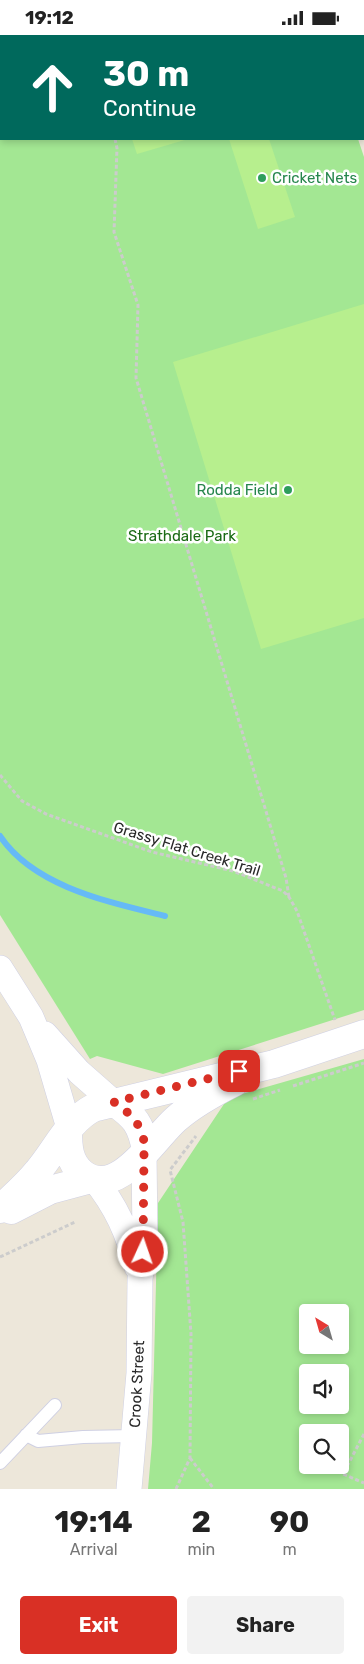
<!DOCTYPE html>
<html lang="en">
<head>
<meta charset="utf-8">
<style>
	:root { --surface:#fff; --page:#f2f2f2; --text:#222; --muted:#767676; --accent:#d93025 }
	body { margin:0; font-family:Rubik,sans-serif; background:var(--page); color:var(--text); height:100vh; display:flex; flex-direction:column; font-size:19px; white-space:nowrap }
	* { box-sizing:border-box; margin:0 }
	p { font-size:16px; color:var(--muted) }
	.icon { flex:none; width:28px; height:28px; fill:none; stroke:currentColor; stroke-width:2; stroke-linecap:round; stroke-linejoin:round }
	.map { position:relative; height:1454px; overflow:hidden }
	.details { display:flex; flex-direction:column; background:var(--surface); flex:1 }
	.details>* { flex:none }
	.hud { position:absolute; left:0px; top:0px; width:365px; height:105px; box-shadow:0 2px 8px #0003; background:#00695c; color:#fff; overflow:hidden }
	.needle { width:32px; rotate:323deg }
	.controls { position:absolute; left:299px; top:1269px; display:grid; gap:10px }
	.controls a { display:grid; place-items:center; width:50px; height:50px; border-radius:5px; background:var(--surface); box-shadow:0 2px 8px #0003; font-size:25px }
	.pin { position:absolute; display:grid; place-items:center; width:42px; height:42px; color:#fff; margin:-21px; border-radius:10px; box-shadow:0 2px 8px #0006 }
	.me { position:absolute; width:55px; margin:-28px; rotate:3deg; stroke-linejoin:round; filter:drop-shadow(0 0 4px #0008) }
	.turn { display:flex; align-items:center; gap:18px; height:105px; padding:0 20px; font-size:22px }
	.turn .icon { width:65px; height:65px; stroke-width:2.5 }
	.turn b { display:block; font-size:35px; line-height:42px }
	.eta { display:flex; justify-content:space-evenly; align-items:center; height:85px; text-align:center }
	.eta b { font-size:30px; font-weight:700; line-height:35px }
	.cta { display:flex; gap:10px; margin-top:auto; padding:10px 20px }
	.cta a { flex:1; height:58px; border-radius:5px; background:var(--accent); color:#fff; font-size:20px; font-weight:700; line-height:58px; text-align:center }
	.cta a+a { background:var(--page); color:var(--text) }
	.status { display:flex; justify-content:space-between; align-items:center; height:35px; padding:0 25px; background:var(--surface); direction:ltr }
	.status svg { height:14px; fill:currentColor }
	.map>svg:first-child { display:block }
	.green { fill:#a3e793; fill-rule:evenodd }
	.pitch { fill:#b7ef8e }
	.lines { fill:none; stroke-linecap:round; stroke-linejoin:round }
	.stream { stroke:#66baf6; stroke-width:6 }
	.lane-casing { stroke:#cfd0e3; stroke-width:14 }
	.street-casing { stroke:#cfd0e3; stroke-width:26 }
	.secondary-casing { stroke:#cfd0e3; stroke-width:29 }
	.path { stroke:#ccc; stroke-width:3; stroke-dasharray:4 2.5; stroke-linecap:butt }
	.lane { stroke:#fff; stroke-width:12 }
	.street { stroke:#fff; stroke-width:25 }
	.secondary { stroke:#fff; stroke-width:28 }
	.route { stroke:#d93025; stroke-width:9; stroke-dasharray:0 16.2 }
	.leisure-dot { fill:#2e9e5b; stroke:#fff; stroke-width:2 }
	.labels { text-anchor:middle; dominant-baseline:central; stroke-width:5; stroke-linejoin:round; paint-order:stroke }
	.leisure-label { font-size:15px; fill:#27864d; stroke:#fff; text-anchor:start }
	.park-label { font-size:15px; fill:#1a6a15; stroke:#fff }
	.street-label { font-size:15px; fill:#292929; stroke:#fff }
</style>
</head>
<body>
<div class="status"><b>19:12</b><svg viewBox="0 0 49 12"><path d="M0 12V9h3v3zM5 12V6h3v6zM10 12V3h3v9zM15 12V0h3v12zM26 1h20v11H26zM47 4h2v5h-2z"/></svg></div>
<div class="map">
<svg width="364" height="1454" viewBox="0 0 364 1454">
	<rect width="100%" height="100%" fill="#ede7da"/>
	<path class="green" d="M 0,0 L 326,0 L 1,1 L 1,104 L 358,104 L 364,122 L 364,975 L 163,1039 L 97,1021 L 90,1024 L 0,880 Z
		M 364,1024 L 364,1454 L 148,1454 L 152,1408 L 158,1168 L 228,1063 ZM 308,1278 L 340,1278 L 340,1310 L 308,1310 ZM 308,1338 L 340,1338 L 340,1370 L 308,1370 ZM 308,1398 L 340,1398 L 340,1430 L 308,1430 Z"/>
	<path class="pitch" d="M 0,0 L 63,1 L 1,1 L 0,65 Z
		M 101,0 L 319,0 L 319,1 L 102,1 Z
		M 132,104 L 188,104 L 137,119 Z
		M 229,104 L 269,104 L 295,182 L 258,194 Z
		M 364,269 L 364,583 L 261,614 L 173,327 Z"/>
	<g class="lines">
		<path class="stream" d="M 0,801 C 34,852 109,867 165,881"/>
		<defs>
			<path id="lane" d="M 26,1400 L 38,1406 L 83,1402 L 134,1401
				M 0,1428 L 55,1370"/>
			<path id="street" d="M 0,933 L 31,982 L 49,1025 L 69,1093
				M 45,999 L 79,1037 L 112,1066
				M 94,1144 C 116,1171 128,1198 137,1232
				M 129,1454 L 139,1338 L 140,1244 L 145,1203 L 144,1118"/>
			<path id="secondary" d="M 114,1067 C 135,1082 141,1089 146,1115
				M 68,1096 C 68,1112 69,1127 82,1138 C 117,1166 154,1103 176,1084 C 193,1069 215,1057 235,1047
				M 0,1174 C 13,1162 27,1150 38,1136 C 56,1115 68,1086 93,1073 L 274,1029 L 364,999
				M 11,1175 L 50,1155 L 91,1144"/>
		</defs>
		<use href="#lane" class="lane-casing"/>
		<use href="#street" class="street-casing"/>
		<use href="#secondary" class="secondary-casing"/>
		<path class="path" d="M 88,0 L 88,1
			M 115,104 L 117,113 L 114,197 L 138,270 L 136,343 L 286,843 L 289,862
			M 0,740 L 22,766 L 46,779 L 152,817 L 233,836 L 283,856 L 289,862 L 297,876 L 335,985
			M 293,1051 L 364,1028
			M 253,1064 L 280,1055
			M 0,1222 L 75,1187
			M 364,1399 L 343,1439 L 364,1448
			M 190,1423 L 214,1454
			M 176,1454 L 190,1423 L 191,1299 L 183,1187 L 170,1135 L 196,1101"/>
		<use href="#lane" class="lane"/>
		<use href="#street" class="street"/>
		<use href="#secondary" class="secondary"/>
	</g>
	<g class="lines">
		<path class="route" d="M 143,1217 L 144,1118 L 146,1115 C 141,1089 135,1082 114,1067 L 239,1036"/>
	</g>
	<g class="leisure-dot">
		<circle cx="262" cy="143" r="5"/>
		<circle cx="288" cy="455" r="5"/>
	</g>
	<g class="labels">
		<g class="leisure-label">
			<text x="272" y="143">Cricket Nets</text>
			<text x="278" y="455" text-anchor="end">Rodda Field</text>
		</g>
		<g class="park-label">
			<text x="182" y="501">Strathdale Park</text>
		</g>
		<g class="street-label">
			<text transform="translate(187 814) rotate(17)">Grassy Flat Creek Trail</text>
			<text transform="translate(137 1349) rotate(-87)">Crook Street</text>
		</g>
	</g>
</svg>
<div class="controls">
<a><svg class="needle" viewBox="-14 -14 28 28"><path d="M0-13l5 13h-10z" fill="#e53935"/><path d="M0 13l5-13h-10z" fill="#767676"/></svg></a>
<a><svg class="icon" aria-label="sound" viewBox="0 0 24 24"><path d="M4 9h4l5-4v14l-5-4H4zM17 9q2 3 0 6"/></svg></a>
<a><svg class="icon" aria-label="search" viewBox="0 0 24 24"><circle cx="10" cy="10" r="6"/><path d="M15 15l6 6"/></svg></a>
</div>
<div class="pin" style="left:239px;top:1036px;background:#d93025"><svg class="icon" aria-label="arrive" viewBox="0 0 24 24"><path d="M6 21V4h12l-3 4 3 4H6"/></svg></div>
<svg class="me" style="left:143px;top:1217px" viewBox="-20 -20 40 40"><circle r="17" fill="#d93025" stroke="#fff" stroke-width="3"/><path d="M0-11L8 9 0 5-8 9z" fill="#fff"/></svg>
<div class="hud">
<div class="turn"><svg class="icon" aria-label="ahead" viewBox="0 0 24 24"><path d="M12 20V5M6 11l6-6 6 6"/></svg><div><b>30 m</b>Continue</div></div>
</div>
</div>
<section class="details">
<div class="eta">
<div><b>19:14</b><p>Arrival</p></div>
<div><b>2</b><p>min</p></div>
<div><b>90</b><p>m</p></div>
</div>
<div class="cta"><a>Exit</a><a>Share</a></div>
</section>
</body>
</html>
